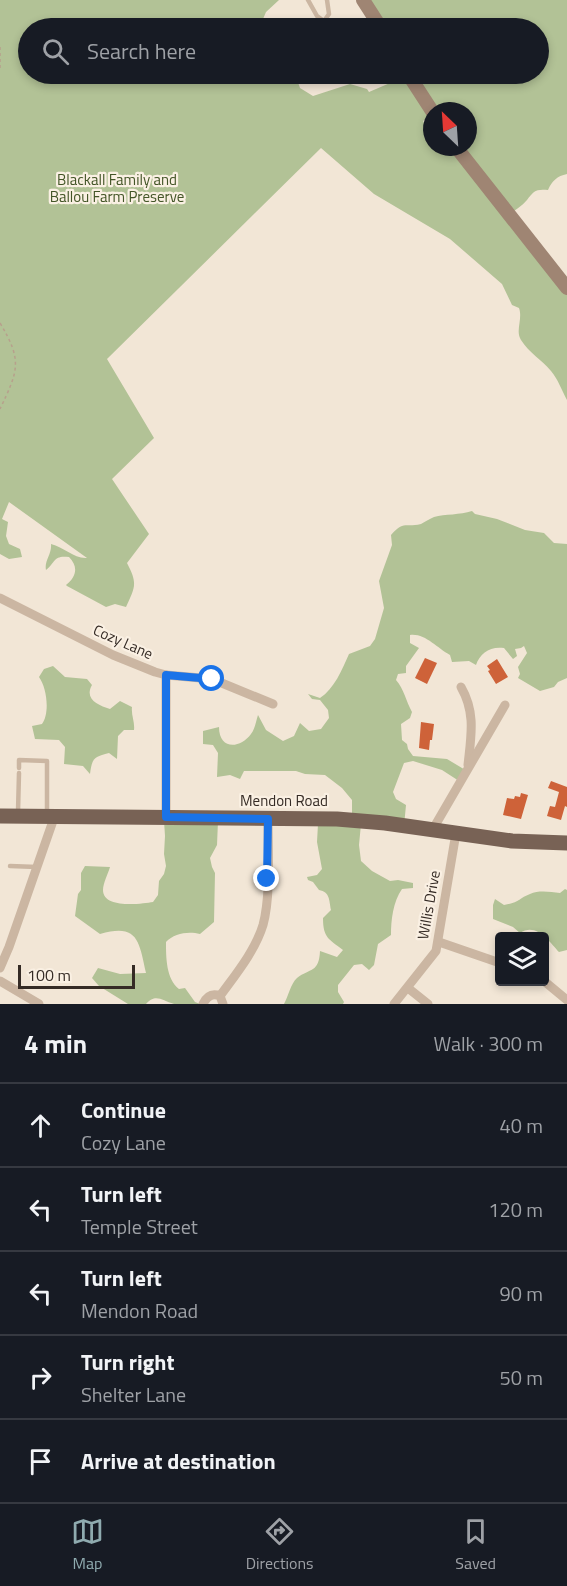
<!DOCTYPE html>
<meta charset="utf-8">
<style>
:root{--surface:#171b24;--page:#242831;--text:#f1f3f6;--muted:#9ea1a6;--line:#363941;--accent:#8fabaf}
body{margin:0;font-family:"Titillium Web",sans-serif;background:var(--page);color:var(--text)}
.controls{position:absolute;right:18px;bottom:18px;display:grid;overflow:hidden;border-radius:6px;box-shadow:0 3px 9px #0003}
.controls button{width:54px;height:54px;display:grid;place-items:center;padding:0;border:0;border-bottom:2px solid var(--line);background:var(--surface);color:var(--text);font:30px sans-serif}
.compass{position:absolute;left:423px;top:102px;width:54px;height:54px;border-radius:50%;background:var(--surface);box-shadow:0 3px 9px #0003;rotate:335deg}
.scale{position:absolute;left:18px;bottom:15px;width:117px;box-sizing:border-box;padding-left:6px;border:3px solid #352b25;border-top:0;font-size:16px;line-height:21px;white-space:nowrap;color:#352b25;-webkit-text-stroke:4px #faf0e3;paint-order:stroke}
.stop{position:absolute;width:18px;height:18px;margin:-14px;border:4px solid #1a73e8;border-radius:50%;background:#fff}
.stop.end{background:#1a73e8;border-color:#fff;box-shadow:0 2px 6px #0008}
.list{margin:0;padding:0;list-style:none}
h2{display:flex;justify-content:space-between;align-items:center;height:78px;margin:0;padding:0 24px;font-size:26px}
h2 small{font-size:20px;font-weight:400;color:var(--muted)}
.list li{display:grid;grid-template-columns:39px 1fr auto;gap:18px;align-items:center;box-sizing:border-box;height:84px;padding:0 24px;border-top:2px solid var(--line)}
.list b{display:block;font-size:22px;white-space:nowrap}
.list p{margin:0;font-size:20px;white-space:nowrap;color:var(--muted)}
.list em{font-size:20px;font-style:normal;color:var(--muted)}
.icon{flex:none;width:33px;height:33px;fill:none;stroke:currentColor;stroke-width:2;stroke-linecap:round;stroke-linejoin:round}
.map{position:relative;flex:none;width:567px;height:1004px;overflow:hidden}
.search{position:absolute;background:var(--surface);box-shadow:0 3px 9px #0003;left:18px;right:18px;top:18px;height:66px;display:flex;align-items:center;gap:15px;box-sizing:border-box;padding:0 21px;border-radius:33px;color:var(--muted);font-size:22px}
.sheet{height:498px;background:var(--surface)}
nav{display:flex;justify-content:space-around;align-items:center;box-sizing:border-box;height:84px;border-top:2px solid var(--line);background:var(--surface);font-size:16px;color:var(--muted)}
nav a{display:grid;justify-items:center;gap:3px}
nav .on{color:var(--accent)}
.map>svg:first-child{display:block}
.green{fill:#b2c296;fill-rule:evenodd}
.building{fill:#ce6239}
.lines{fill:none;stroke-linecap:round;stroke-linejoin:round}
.path{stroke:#b7a08c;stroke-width:1.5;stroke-dasharray:3 3;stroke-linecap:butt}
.lane{stroke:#cbb6a2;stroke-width:4.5}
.street{stroke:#cbb6a2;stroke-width:9}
.secondary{stroke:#9f8573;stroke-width:14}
.primary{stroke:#786255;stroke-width:15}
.route{stroke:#1a73e8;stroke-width:8}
.labels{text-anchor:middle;stroke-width:4.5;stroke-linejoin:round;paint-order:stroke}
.park-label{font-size:15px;fill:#435527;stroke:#faf0e3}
.street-label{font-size:15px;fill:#352b25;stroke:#faf0e3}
</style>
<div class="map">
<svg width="567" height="1004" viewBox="0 0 567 1004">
<rect width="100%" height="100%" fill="#f2e6d6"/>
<g class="green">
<path d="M0,0H279L266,12L263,19L245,28H28V74H295L300,88L313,96L350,84L367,89L369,92L397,80L400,83L408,77L407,74H538V28H381L363,0H567V174C557,176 552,181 548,190C535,189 534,191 527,200C522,206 515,210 510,214L567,288V400C562,391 558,379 551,371C542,360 529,353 521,340C515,331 523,319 519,308L512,305L502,284L450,239L374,194L321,148L107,359L154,438L112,479L149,534L127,563C138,584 135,587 126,607L115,604L106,607L67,586L66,585C76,577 79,567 69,557C53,555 56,562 46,570C44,561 52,554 51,544C64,547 74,559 87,558L9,502L2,519L8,522L6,536L9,544L20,549L22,557L9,559L0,554ZM432,111H468V147H450L444,153L440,147H432V135L423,121L432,115Z"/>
<path d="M472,511L475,514L497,519L525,530L544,533L554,543L567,544V678L558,682L554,687L540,691L518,678L520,674L518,667L527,653L524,646L521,648L515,649L517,656L513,659L504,648C490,646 480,653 476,665L469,661L452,662L450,655C437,648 425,633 410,635V643L419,648L406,666V673L398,674L396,680C404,689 406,701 412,712L410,718L401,724L402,740L407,744L408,749L413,756L447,759L467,771L459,781L442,770L413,761L404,763L393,792L396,799L406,805L404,826L361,824L359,845L361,861L372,871L390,881L398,880L413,883V888L402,889C393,902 391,920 391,935L378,944L374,965L369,970L362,964L354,965L338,985V992L344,1002L343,1004H284C288,997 291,983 297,978C310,968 319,973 320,951L337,957L343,950C329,939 323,938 323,918L331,910C329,900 330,892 319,890L313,882L308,880L307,877L317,875L322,869L317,842L318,824L352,821V800L342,788L325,775L305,774L296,771H244L240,779L230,775L217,777L218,753L213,745L203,744V731L219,727C219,750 240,749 251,734C255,729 256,721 258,715L266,730L283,741L294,736L300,723L309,731L321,729L329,718L328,710L320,700L312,699L308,694L320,698C334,689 342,670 349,654L370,646L375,639L384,608L379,581L392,545L391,535C404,520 405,528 421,524C425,522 429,519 434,517C445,514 460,515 472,511Z"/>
<path d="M53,666L65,677L87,679L92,685C84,699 98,705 110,709L120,701L132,707C131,715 135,722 134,730H124L118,736L117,759L109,753C94,757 92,758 90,774L83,766L64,764L65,747L59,740L35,739L32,726L42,724C50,713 47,688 39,677L44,669Z"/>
<path d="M164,821H218L217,845L210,858L212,867L215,873L214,922L200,934C189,931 174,933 166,942C166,957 166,979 179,989L185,988L195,1002L200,1004C192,1004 182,1004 174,1004C162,1001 156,993 146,1004H128L99,986L92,978L98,968L120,974L146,973C139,941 138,923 100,934L75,916L78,894L81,890V873L85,866L110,867C108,874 103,883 103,890C103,909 141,904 153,902L158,895L159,881L164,874L166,866L164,854L165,836Z"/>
<path d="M565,889L567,890V950L559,952C549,941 536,922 520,933L513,927L493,919V905L495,899L504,905C519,903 519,898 530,894C539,890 550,892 560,893Z"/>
</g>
<g class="building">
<path d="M425,658L437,663L427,684L415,678Z"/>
<path d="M497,659L508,677L496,684L488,671L490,670L487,666Z"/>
<path d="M421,722L434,724L432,740H430L429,750L419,748Z"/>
<path d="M551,781L567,787V807L565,806L561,820L547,816L550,806L555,807L559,792L548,788Z"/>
<path d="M521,793L528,795L521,819L503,815L507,798L514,799L515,796L520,797Z"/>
</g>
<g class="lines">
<g class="path">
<path d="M0,47V69"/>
<path d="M0,323C23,361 18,371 0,409"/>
</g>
<g class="lane">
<path d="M308,0L317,16L324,21L329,14L327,0"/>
<path d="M19,768V760L47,761V815"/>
<path d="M18,812L19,773"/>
<path d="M10,866L37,867"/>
</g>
<g class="street">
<path d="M0,598L113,655L155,672L166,675L212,679L273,704"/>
<path d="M461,687C476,713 471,736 468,765"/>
<path d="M166,817V675"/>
<path d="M433,829L505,705"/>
<path d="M439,942L500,963"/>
<path d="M0,968L9,947L54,818"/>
<path d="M0,981L39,1004"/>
<path d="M544,981L567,1000"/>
<path d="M408,988L428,1004"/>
<path d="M220,996C236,974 255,951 263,925C271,896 268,850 268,819"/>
<path d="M203,1004C207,996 212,993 220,996L223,1004"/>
<path d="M394,1004L436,951L456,833"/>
</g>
<g class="secondary">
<path d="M363,0L381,28"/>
<path d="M408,74L432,111"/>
<path d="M456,147L567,288"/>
</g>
<path class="primary" d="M0,816L337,819L385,823L512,841L567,843"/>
</g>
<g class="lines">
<path class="route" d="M212,679L166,675V817L268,819L267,879"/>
</g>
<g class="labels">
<g class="park-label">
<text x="117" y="185">Blackall Family and<tspan x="117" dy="17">Ballou Farm Preserve</tspan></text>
</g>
<g class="street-label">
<text transform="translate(123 642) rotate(24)" y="5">Cozy Lane</text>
<text x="284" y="806">Mendon Road</text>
<text transform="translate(429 905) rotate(-80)" y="5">Willis Drive</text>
</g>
</g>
</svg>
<div class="controls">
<button><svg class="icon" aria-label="layers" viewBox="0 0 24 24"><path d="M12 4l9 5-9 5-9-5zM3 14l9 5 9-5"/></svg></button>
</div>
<svg class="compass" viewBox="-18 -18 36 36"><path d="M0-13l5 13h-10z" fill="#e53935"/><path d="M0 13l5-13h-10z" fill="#9ea1a6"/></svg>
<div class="scale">100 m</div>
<div class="stop" style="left:212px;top:679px"></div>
<div class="stop end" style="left:267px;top:879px"></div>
<div class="search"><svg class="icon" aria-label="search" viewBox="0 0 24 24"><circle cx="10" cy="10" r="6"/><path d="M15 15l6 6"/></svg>Search here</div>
</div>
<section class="sheet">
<h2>4 min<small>Walk · 300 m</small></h2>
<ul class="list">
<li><svg class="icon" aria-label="ahead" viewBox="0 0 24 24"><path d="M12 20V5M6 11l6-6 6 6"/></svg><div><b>Continue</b><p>Cozy Lane</p></div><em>40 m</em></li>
<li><svg class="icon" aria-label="left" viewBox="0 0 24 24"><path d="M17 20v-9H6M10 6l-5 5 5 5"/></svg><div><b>Turn left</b><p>Temple Street</p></div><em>120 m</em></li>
<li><svg class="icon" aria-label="left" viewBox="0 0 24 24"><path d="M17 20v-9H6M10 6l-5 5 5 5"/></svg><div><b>Turn left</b><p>Mendon Road</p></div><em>90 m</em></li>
<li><svg class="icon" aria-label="right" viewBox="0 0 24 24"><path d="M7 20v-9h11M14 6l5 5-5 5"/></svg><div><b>Turn right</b><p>Shelter Lane</p></div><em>50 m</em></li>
<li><svg class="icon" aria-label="arrive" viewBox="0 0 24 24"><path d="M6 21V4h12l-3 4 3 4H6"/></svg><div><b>Arrive at destination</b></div></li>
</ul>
</section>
<nav>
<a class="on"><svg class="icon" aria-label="map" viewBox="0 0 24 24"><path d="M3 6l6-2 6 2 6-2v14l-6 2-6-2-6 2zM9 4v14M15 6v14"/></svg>Map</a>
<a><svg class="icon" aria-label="directions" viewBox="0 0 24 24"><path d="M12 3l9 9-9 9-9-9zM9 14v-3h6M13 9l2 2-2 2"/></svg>Directions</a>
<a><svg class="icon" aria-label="saved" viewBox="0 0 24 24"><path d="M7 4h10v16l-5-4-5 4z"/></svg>Saved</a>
</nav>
